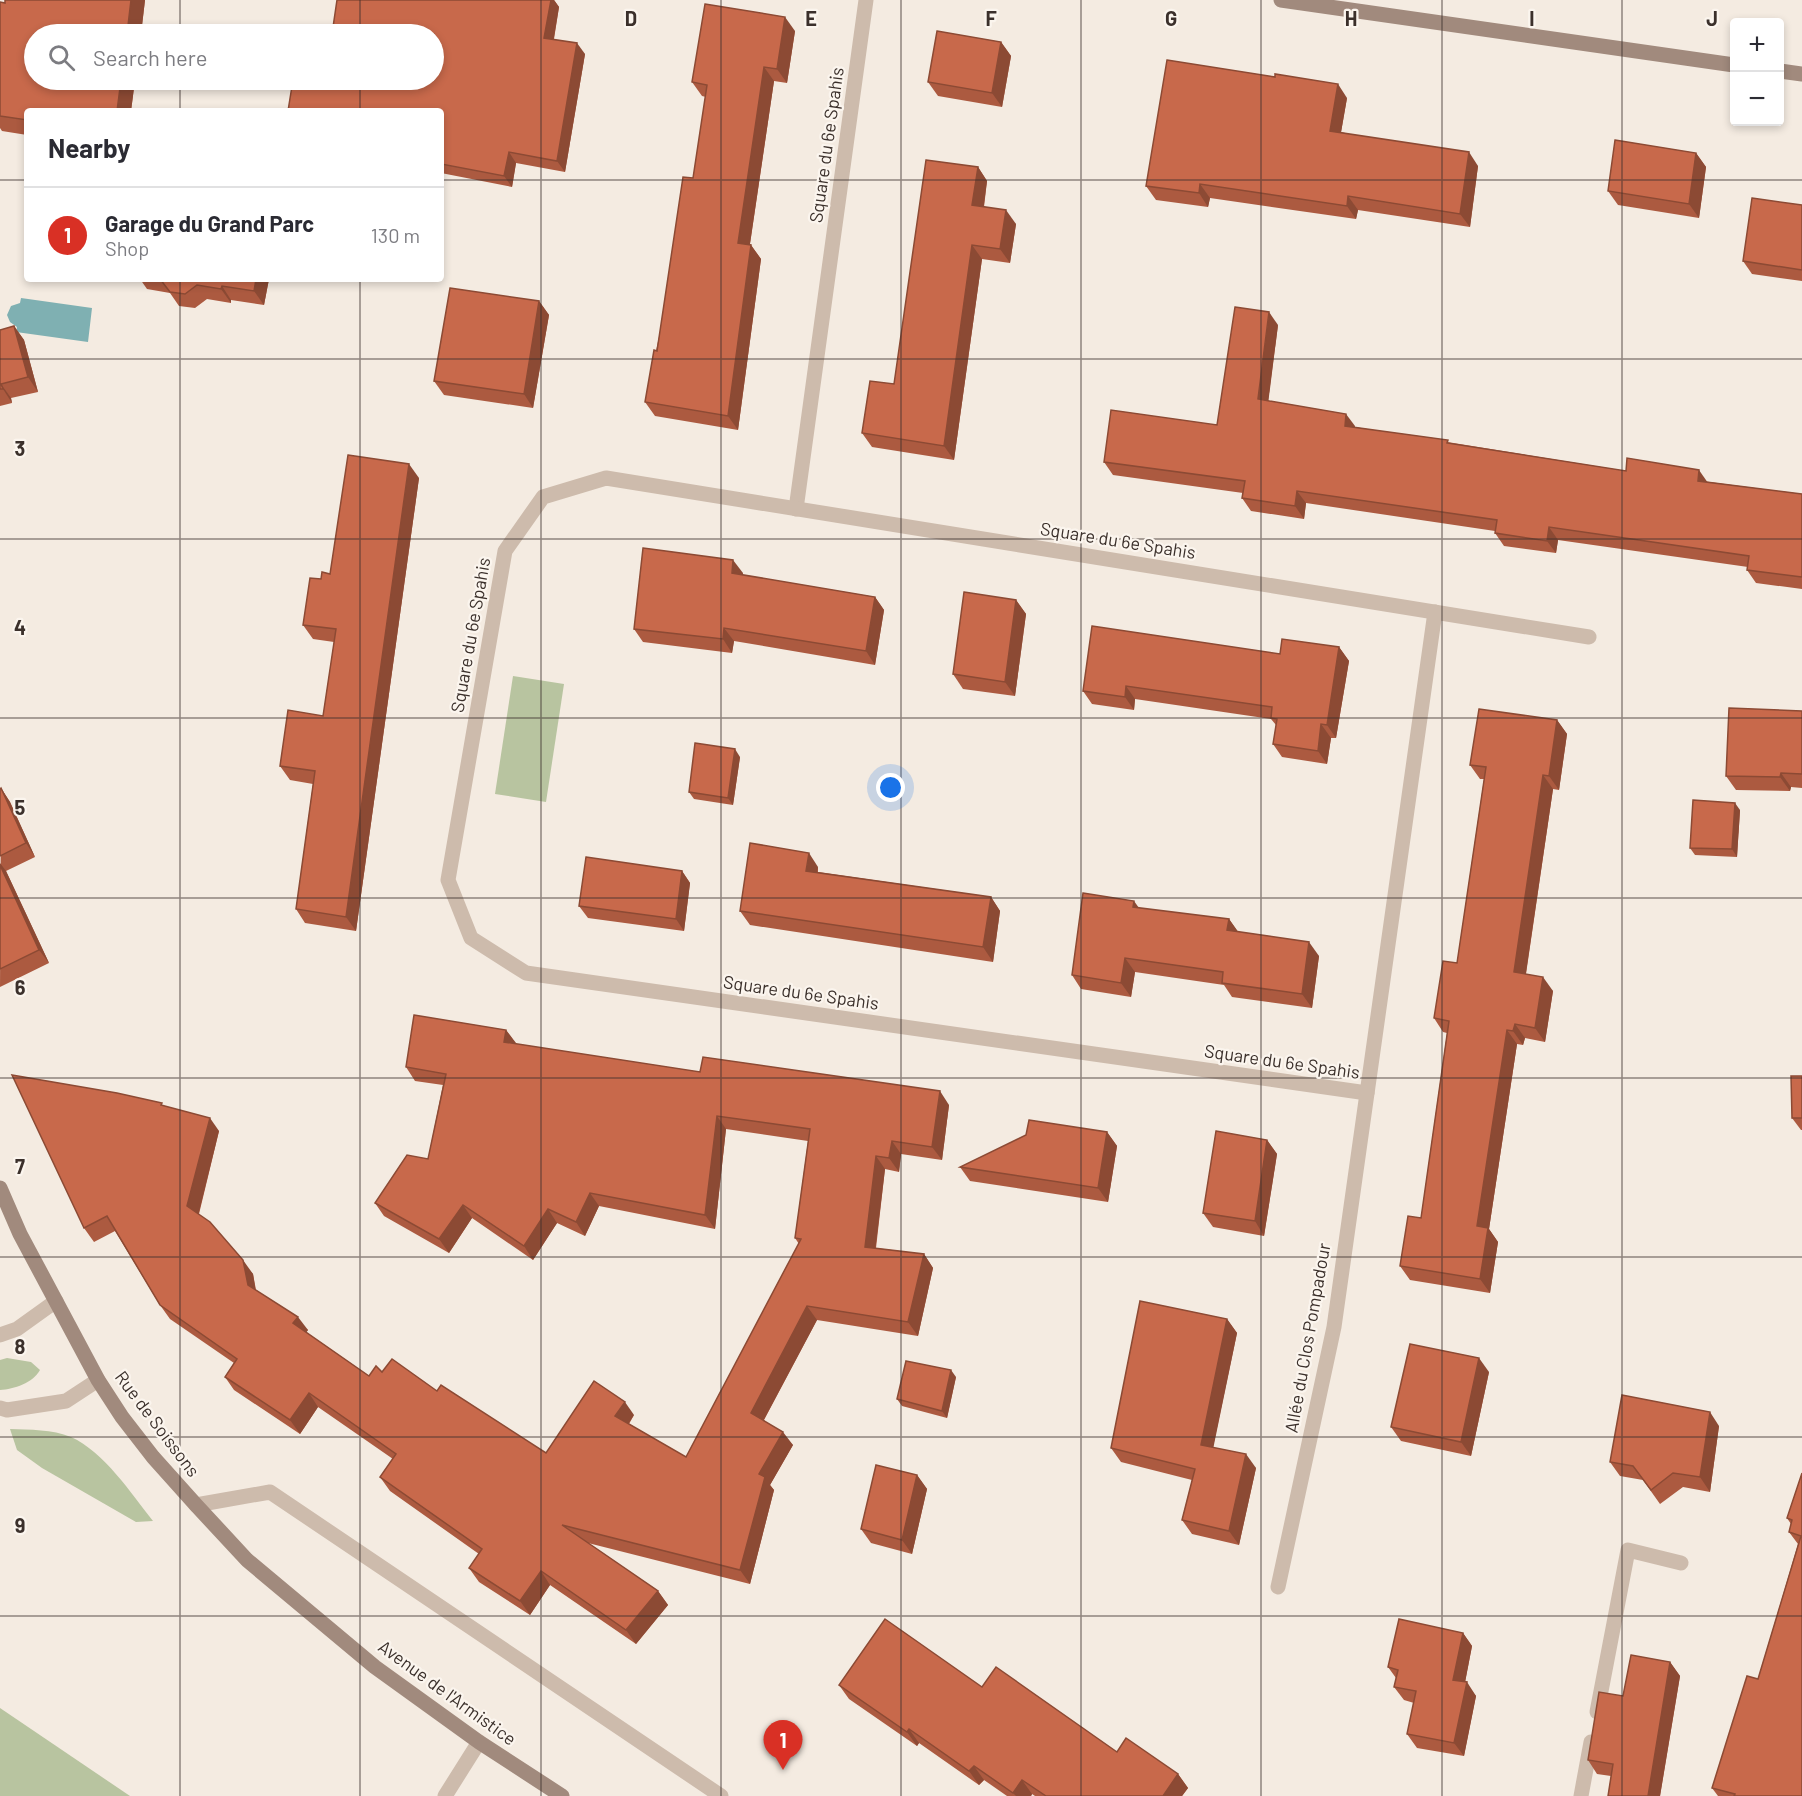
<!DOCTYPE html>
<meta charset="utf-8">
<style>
:root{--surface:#fff;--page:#f7f7f7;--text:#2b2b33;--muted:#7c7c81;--line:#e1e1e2;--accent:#d93025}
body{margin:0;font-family:Barlow,sans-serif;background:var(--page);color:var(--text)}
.controls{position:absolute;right:18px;top:18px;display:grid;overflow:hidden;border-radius:6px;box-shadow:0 3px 9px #0003}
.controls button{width:54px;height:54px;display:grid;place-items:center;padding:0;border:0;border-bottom:2px solid var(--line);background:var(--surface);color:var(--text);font:30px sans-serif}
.you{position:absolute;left:891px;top:788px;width:21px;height:21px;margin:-15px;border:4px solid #fff;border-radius:50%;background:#1a73e8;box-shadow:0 0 0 9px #1a73e833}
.badge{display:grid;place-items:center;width:39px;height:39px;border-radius:50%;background:var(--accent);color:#fff;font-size:20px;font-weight:700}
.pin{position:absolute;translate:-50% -50px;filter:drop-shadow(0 2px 3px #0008)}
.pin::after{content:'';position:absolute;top:32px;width:21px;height:18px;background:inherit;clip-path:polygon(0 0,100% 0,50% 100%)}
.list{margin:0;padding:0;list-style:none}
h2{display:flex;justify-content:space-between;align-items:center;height:78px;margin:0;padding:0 24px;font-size:26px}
h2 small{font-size:20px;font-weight:400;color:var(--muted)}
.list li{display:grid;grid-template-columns:39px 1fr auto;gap:18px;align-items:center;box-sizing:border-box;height:96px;padding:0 24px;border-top:2px solid var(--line)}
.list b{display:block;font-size:22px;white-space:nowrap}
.list p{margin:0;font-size:20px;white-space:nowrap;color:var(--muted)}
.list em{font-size:20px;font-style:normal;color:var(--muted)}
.icon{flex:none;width:33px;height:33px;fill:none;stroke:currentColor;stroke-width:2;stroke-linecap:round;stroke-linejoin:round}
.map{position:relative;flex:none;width:1802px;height:1796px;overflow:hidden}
.search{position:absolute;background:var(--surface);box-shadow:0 3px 9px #0003;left:24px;top:24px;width:420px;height:66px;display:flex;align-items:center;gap:15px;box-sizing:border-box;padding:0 21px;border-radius:33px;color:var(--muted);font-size:22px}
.panel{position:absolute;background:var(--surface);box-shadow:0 3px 9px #0003;left:24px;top:108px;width:420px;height:174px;border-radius:6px}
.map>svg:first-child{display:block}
.green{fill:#b8c4a0}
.water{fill:#7fb0b2}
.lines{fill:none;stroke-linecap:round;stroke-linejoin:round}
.lane{stroke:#cdbbac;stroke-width:15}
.street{stroke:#cdbbac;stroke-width:15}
.secondary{stroke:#a18a7d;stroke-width:15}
.wall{fill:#ac5a40}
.shaded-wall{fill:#8c4a34}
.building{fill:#c8694b;stroke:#8c4a34;stroke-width:1.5}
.grid{fill:none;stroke:#3b302b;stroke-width:1.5;stroke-opacity:0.55}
.labels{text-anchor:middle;stroke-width:4.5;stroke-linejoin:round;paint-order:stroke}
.street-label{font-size:18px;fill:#3b302b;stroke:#fbf5ee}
.grid-label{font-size:20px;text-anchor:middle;font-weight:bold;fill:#3b302b;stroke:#fbf5ee;stroke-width:4.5;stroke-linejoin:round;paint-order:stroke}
</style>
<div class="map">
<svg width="1802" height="1796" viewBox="0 0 1802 1796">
<rect width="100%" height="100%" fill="#f4ebe1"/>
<g class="green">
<path d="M513,676L564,684L546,802L495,794Z"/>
<path d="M7,1358L31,1362L40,1370C33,1383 14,1389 0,1390V1360Z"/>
<path d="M10,1429C30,1430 52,1429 71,1437C104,1452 131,1493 153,1521L136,1522L42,1468L17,1450Z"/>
<path d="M0,1708L130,1796H0Z"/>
</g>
<path class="water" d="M21,298L92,308L88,342L16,332L17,327L10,322L7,315L11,306L20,303Z"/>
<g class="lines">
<g class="lane">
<path d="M196,1505L270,1492L721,1796"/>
<path d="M1597,1712L1628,1550L1681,1563"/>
<path d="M445,1796L479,1742"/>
<path d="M1581,1796L1591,1742"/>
</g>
<g class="street">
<path d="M796,509L866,0"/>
<path d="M1367,1093L526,973L471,938L448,880L505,551L543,497L606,478L1589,637"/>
<path d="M0,1335L17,1329L56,1301"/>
<path d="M0,1408L7,1410L66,1401L98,1380"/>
<path d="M1278,1587L1334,1327L1435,612"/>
</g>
<g class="secondary">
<path d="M1281,0L1734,65"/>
<path d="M1780,71L1802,74"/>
<path d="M0,1188L20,1234L98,1380L122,1417L153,1457L196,1505L247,1560L375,1667L479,1742L562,1796"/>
</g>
</g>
<g class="wall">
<path d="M5,0H145L141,34H34V80H135L131,111H27V135L2,131L0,128V2L5,3Z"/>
<path d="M337,0H554L559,7L554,39L585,54L565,172L516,163L512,187L441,173V111L434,80Z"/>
<path d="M795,31L787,83L774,81L750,244L761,259L738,430L655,416L645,402L693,178L706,97L702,96L692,82Z"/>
<path d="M1001,42L1011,56L1002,107L938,96L928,82Z"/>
<path d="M1347,98L1341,132L1478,166L1470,227L1358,210L1356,219L1210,198L1208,207L1156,200L1146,186Z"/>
<path d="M1696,153L1706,167L1699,218L1618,205L1608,191Z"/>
<path d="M978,167L987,181L984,207L1016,224L1010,263L982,259L954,460L872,447L862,433L894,384Z"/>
<path d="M1802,205V281L1752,274L1743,261Z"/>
<path d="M140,279H269L264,305L231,300V303L207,299L195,308L179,306L170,293L147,289Z"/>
<path d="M539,301L549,315L533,408L444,395L434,381Z"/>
<path d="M1278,325L1268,401L1355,427L1626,471L1802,494V589L1756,583L1747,570L1748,567L1558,540L1556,553L1504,546L1495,533V531L1306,503L1304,519L1251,511L1242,498L1243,493L1113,475L1104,462L1217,425Z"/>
<path d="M14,326L24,340L38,392L11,398L12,403L0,406V330Z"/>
<path d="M419,478L356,931L305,923L296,909L313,784L290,780L280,766L323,716L334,642L313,639L303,625L321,579L330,574Z"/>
<path d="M743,573L742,575L875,597L884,610L875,665L734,641L732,653L643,642L634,629Z"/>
<path d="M1016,600L1026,614L1015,696L963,689L953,674Z"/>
<path d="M1339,647L1349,661L1336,738H1331L1327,764L1282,757L1273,744L1276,725L1271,719L1135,699L1134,710L1092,704L1083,691L1280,654Z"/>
<path d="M1802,711V788L1791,787L1790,791L1736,790L1726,776Z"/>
<path d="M1557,720L1567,734L1559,790L1553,789L1526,974L1553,991L1545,1042L1525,1038L1523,1045L1517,1044L1489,1229L1498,1242L1490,1293L1410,1280L1400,1266L1421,1218L1447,1033L1443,1032L1434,1018L1457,963L1484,779H1480L1470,765Z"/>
<path d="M740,757L733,805L694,799L689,792Z"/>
<path d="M1,788L10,802L35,857L6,871L49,963L0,987Z"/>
<path d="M1740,810L1737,857L1695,855L1690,848Z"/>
<path d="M818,867V872L991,897L1000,911L993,962L750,925L740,911Z"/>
<path d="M682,871L690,883L684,931L588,918L579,906Z"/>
<path d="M1139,908L1229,919L1238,932L1319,956L1312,1008L1232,997L1224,985L1135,972L1131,997L1081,989L1072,975Z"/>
<path d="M506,1030L516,1044L700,1072L949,1105L942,1160L901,1154L899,1172L885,1169L876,1248L924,1254L933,1268L918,1336L817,1320L764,1420L793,1445L770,1485L774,1490L750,1584L588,1543L658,1591L668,1605L636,1644L550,1585L530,1615L479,1582L469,1568L479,1554L390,1491L380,1477L393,1459L318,1407L300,1434L234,1390L225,1377L234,1363L170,1319L160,1305L115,1231L94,1242L84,1228L165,1106L219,1131L199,1214L253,1274L256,1290L308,1330L306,1332L369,1376L382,1372L437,1391L546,1453L634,1415L629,1424L686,1457L799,1244L795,1238L808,1141L726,1129L715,1229L599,1206L585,1236L557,1223L533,1260L472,1218L449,1253L384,1216L375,1203L428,1159L443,1085L415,1081L406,1067Z"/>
<path d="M1802,1076V1130H1801L1792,1118Z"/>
<path d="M1107,1132L1117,1146L1108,1202L970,1181L960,1167Z"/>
<path d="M1267,1140L1277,1154L1264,1236L1213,1227L1203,1213Z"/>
<path d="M1227,1319L1237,1333L1213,1447L1256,1468L1239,1545L1192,1534L1182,1520L1192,1480L1121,1462L1111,1448Z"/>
<path d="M1489,1372L1471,1456L1401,1441L1391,1427Z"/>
<path d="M956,1377L947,1418L902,1406L897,1399Z"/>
<path d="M1719,1426L1710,1492L1683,1487L1660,1504L1643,1480L1620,1476L1610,1462Z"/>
<path d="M1802,1473V1796H1718L1712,1788L1758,1679L1798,1544L1789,1532L1791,1524L1787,1518Z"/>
<path d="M917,1475L927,1489L912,1554L871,1543L861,1529Z"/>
<path d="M1463,1633L1472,1646L1465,1682L1476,1696L1464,1756L1417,1748L1407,1734L1414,1703L1404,1700L1394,1687L1396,1678L1388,1667Z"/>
<path d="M1670,1662L1680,1676L1660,1796H1608L1611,1776L1597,1774L1588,1760L1623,1696Z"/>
<path d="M839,1685L982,1687L1117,1752L1178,1774L1188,1788L1182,1796H1035L1032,1794L1031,1796H1007L984,1780L979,1785L919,1743L917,1746L849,1699Z"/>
</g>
<g class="shaded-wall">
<path d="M131,0H145L141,34H127Z"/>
<path d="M551,0H554L559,7L552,49L544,38Z"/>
<path d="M785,17L795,31L787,83L777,69Z"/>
<path d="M1001,42L1011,56L1002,107L992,93Z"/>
<path d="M577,43L585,54L565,172L557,161Z"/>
<path d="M764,67L774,81L748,257L738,243Z"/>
<path d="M121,80H135L131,111H117Z"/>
<path d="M1338,84L1347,98L1339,144L1330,131Z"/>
<path d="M509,152L516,163L512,187L504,176Z"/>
<path d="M1469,152L1478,166L1470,227L1460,214Z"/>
<path d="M1696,153L1706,167L1699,218L1689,204Z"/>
<path d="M978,167L987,181L982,219L972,205Z"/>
<path d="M1200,184L1210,198L1208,207L1199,193Z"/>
<path d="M1348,196L1358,210L1356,219L1347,206Z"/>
<path d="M1006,210L1016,224L1010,263L1000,249Z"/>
<path d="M751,245L761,259L738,430L728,416Z"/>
<path d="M972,245L982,259L954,460L944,446Z"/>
<path d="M256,279H269L264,305L254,291Z"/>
<path d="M222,286L231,300V303L221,289Z"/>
<path d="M539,301L549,315L533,408L524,394Z"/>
<path d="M1269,312L1278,325L1267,412L1258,399Z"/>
<path d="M14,326L24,340L38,392L28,377Z"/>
<path d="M1,384L11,398L12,403L3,389Z"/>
<path d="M1346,414L1355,426L1354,438L1345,426Z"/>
<path d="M409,464L419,478L356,931L346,917Z"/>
<path d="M1699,470L1708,483L1698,481Z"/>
<path d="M1297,491L1306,503L1304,519L1295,506Z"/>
<path d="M1549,527L1558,540L1556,553L1547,541Z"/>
<path d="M733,560L743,573L741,586L732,573Z"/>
<path d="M875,597L884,610L875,665L866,651Z"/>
<path d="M1016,600L1026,614L1015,696L1005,682Z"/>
<path d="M724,628L734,641L732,653L723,639Z"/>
<path d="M1339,647L1349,661L1336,738L1327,725Z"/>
<path d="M1126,686L1135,699L1134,710L1125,697Z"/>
<path d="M1557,720L1567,734L1559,790L1549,776Z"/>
<path d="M1321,724L1331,738L1327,764L1318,751Z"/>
<path d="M735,749L740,757L733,805L728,798Z"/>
<path d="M1781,773L1791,787L1790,791L1780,777Z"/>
<path d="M1543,775L1553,789L1524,986L1514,972Z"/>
<path d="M1,788L10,802L35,857L26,843Z"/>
<path d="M1735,803L1740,810L1737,857L1732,849Z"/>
<path d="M809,853L818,867L815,885L806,871Z"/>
<path d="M0,863L6,871L49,963L39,950L0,865Z"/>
<path d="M682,871L690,883L684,931L676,919Z"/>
<path d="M991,897L1000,911L993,962L983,947Z"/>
<path d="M1134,901L1144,915L1133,907Z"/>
<path d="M1229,919L1239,933L1227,930Z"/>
<path d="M1309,942L1319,956L1312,1008L1302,994Z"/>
<path d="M1125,958L1135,972L1131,997L1121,983Z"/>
<path d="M1543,977L1553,991L1545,1042L1535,1028Z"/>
<path d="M1515,1024L1525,1038L1523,1045L1513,1031Z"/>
<path d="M506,1030L516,1043L514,1056L504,1042Z"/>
<path d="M1507,1030L1517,1044L1489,1229L1498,1242L1490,1293L1480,1279L1477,1226Z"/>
<path d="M940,1091L949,1105L942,1160L932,1147Z"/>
<path d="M717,1116L726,1129L715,1229L705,1215Z"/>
<path d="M210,1118L219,1131L197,1220L187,1206Z"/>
<path d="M1107,1132L1117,1146L1108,1202L1098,1188Z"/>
<path d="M1267,1140L1277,1154L1264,1236L1255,1221Z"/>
<path d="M892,1141L901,1154L899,1172L889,1158Z"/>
<path d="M876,1156L885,1169L874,1260L865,1247Z"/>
<path d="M590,1193L599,1206L585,1236L576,1222Z"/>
<path d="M463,1205L472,1218L449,1253L439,1239Z"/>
<path d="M548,1209L557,1223L533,1260L524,1246Z"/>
<path d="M924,1254L933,1268L918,1336L908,1322Z"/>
<path d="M243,1260L253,1274L257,1299L248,1285Z"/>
<path d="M807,1306L817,1320L760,1427L751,1413Z"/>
<path d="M298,1317L308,1330L303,1337L293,1323Z"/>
<path d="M1227,1319L1237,1333L1211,1459L1201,1445Z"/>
<path d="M1479,1358L1489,1372L1471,1456L1461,1442Z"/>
<path d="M951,1370L956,1377L947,1418L942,1411Z"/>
<path d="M309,1393L318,1407L300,1434L290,1420Z"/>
<path d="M625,1402L634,1415L625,1429L615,1416Z"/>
<path d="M1710,1412L1719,1426L1710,1492L1700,1477Z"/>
<path d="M783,1432L793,1445L770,1485L774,1490L750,1584L740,1570L759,1474Z"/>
<path d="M1246,1454L1256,1468L1239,1545L1229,1531Z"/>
<path d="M917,1475L927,1489L912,1554L902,1540Z"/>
<path d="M541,1571L550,1585L530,1615L520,1601Z"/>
<path d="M658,1591L668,1605L636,1644L626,1630Z"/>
<path d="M1463,1633L1472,1646L1463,1693L1453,1680Z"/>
<path d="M1670,1662L1680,1676L1660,1796H1648Z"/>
<path d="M1467,1682L1476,1696L1464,1756L1454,1743Z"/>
<path d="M909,1729L919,1743L917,1746L907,1732Z"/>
<path d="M974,1766L984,1780L979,1785L969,1771Z"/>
<path d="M1178,1774L1188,1788L1182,1796H1163Z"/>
<path d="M1022,1780L1032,1794L1031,1796H1016L1013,1793Z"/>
</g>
<g class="building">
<path d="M5,0H131L127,34H34V80H121L117,111H27V120L0,116V2L5,3Z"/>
<path d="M337,0H551L544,38L577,43L557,161L509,152L504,176L441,164V111H288L293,80H434V34H332Z"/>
<path d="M705,4L785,17L777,69L764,67L738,243L751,245L728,416L645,402L654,350L657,351L683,177L693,178L707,85L692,82Z"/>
<path d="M937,31L1001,42L992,93L928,82Z"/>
<path d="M1167,60L1275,77V74L1338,84L1330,131L1469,152L1460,214L1348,196L1347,206L1200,184L1199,193L1146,186Z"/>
<path d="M1615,140L1696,153L1689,204L1608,191Z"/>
<path d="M926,160L978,167L972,205L1006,210L1000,249L972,245L944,446L862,433L870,381L894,384Z"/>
<path d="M1752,198L1802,205V270L1743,261Z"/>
<path d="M160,279H256L254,291L222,286L221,289L197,285L185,294L170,292Z"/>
<path d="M450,288L539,301L524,394L434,381Z"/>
<path d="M1235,307L1269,312L1258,399L1346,414L1345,426L1448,440L1447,443L1626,471L1627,458L1699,470L1698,481L1802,494V577L1747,570L1749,556L1549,527L1547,541L1495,533L1497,520L1297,491L1295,506L1242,498L1245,481L1104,462L1111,410L1217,425Z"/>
<path d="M14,326L28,377L1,384L3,389H0V330Z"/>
<path d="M348,455L409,464L346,917L296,909L315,771L280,766L288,710L323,716L336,629L303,625L310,578L321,579L322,572L330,574Z"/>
<path d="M643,548L733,560L732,573L875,597L866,651L724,628L723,639L634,629Z"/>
<path d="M964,592L1016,600L1005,682L953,674Z"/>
<path d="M1092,626L1280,654L1282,639L1339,647L1327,725L1321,724L1318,751L1273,744L1277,719L1271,718L1272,707L1126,686L1125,697L1083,691Z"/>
<path d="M1729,708L1802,711V774L1781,773L1780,777L1726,776Z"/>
<path d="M1479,709L1557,720L1549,776L1543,775L1514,972L1543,977L1535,1028L1515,1024L1513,1031L1507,1030L1477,1226L1488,1228L1480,1279L1400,1266L1408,1216L1421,1218L1449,1021L1434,1018L1443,961L1457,963L1486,767L1470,765Z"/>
<path d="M695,743L735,749L728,798L689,792Z"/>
<path d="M1,788L26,843L0,856V789Z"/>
<path d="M1693,800L1735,803L1732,849L1690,848Z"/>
<path d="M750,843L809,853L806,871L991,897L983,947L740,911Z"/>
<path d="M586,857L682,871L676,919L579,906Z"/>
<path d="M0,865L39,950L0,969Z"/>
<path d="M1083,893L1134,901L1133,907L1229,919L1227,930L1309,942L1302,994L1222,983L1223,972L1125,958L1121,983L1072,975Z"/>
<path d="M414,1015L506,1030L504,1042L700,1072L703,1057L940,1091L932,1147L892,1141L889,1158L876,1156L865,1247L924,1254L908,1322L807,1306L751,1413L783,1432L759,1474L765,1477L740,1570L562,1525L658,1591L626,1630L541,1571L520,1601L469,1568L482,1549L380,1477L396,1454L309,1393L290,1420L225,1377L237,1359L160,1305L107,1216L84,1228L12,1075L117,1093L162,1103L161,1105L210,1118L187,1206L210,1222L243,1260L248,1285L298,1317L293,1323L369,1376L376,1366L382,1372L392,1359L437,1391L441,1385L546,1453L594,1381L625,1402L615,1416L686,1457L801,1239L795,1238L810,1129L717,1116L705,1215L590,1193L576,1222L548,1209L524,1246L463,1205L439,1239L375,1203L407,1155L428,1159L446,1074L406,1067Z"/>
<path d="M1791,1076H1802V1118H1792Z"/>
<path d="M1029,1120L1107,1132L1098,1188L960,1167L1026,1135Z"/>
<path d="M1216,1131L1267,1140L1255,1221L1203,1213Z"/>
<path d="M1140,1301L1227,1319L1201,1445L1246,1454L1229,1531L1182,1520L1195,1469L1111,1448Z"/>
<path d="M1410,1344L1479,1358L1461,1442L1391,1427Z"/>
<path d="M906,1361L951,1370L942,1411L897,1399Z"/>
<path d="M1622,1395L1710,1412L1700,1477L1673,1473L1651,1490L1633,1466L1610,1462Z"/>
<path d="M876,1465L917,1475L902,1540L861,1529Z"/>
<path d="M1802,1473V1796H1734L1735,1794L1712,1788L1747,1676L1758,1679L1801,1536L1789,1532L1792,1520L1787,1518Z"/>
<path d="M885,1619L982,1687L996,1667L1117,1752L1126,1738L1178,1774L1163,1796H1046L1022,1780L1013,1793L974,1766L969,1771L909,1729L907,1732L839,1685Z"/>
<path d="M1399,1619L1463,1633L1453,1680L1467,1682L1454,1743L1407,1734L1416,1691L1394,1687L1398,1670L1388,1667Z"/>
<path d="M1631,1655L1670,1662L1648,1796H1608L1613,1764L1588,1760L1599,1692L1623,1696Z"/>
</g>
<path class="grid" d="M180,0V34M360,0V34M541,0V1796M721,0V1796M901,0V1796M1081,0V1796M1261,0V1796M1442,0V1796M1622,0V1796M180,80V111M360,80V111M0,180H27M441,180H1802M180,279V1796M360,279V1796M0,359H1802M0,539H1802M0,718H1802M0,898H1802M0,1078H1802M0,1257H1802M0,1437H1802M0,1616H1802"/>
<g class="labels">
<g class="street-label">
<text transform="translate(827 145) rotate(-82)" y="6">Square du 6e Spahis</text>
<text transform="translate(1118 541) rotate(9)" y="6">Square du 6e Spahis</text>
<text transform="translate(471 635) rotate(-80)" y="6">Square du 6e Spahis</text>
<text transform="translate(801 993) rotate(8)" y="6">Square du 6e Spahis</text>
<text transform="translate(1282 1062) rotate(8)" y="6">Square du 6e Spahis</text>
<text transform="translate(1308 1338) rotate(-80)" y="6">Allée du Clos Pompadour</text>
<text transform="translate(157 1424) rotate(53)" y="6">Rue de Soissons</text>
<text transform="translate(447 1693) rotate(36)" y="6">Avenue de l'Armistice</text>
</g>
</g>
<g class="grid-label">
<text x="631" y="26">D</text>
<text x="811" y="26">E</text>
<text x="991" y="26">F</text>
<text x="1171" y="26">G</text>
<text x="1351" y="26">H</text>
<text x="1532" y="26">I</text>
<text x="1712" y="26">J</text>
<text x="20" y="456">3</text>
<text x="20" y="635">4</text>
<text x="20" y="815">5</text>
<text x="20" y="995">6</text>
<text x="20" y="1174">7</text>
<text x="20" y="1354">8</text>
<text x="20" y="1533">9</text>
</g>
</svg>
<div class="controls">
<button>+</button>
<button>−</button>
</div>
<div class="you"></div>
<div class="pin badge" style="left:783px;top:1770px">1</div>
<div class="search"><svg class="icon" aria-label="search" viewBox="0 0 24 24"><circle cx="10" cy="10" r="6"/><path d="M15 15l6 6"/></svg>Search here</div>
<section class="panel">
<h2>Nearby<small></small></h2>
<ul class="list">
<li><span class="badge">1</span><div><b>Garage du Grand Parc</b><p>Shop</p></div><em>130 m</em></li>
</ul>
</section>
</div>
